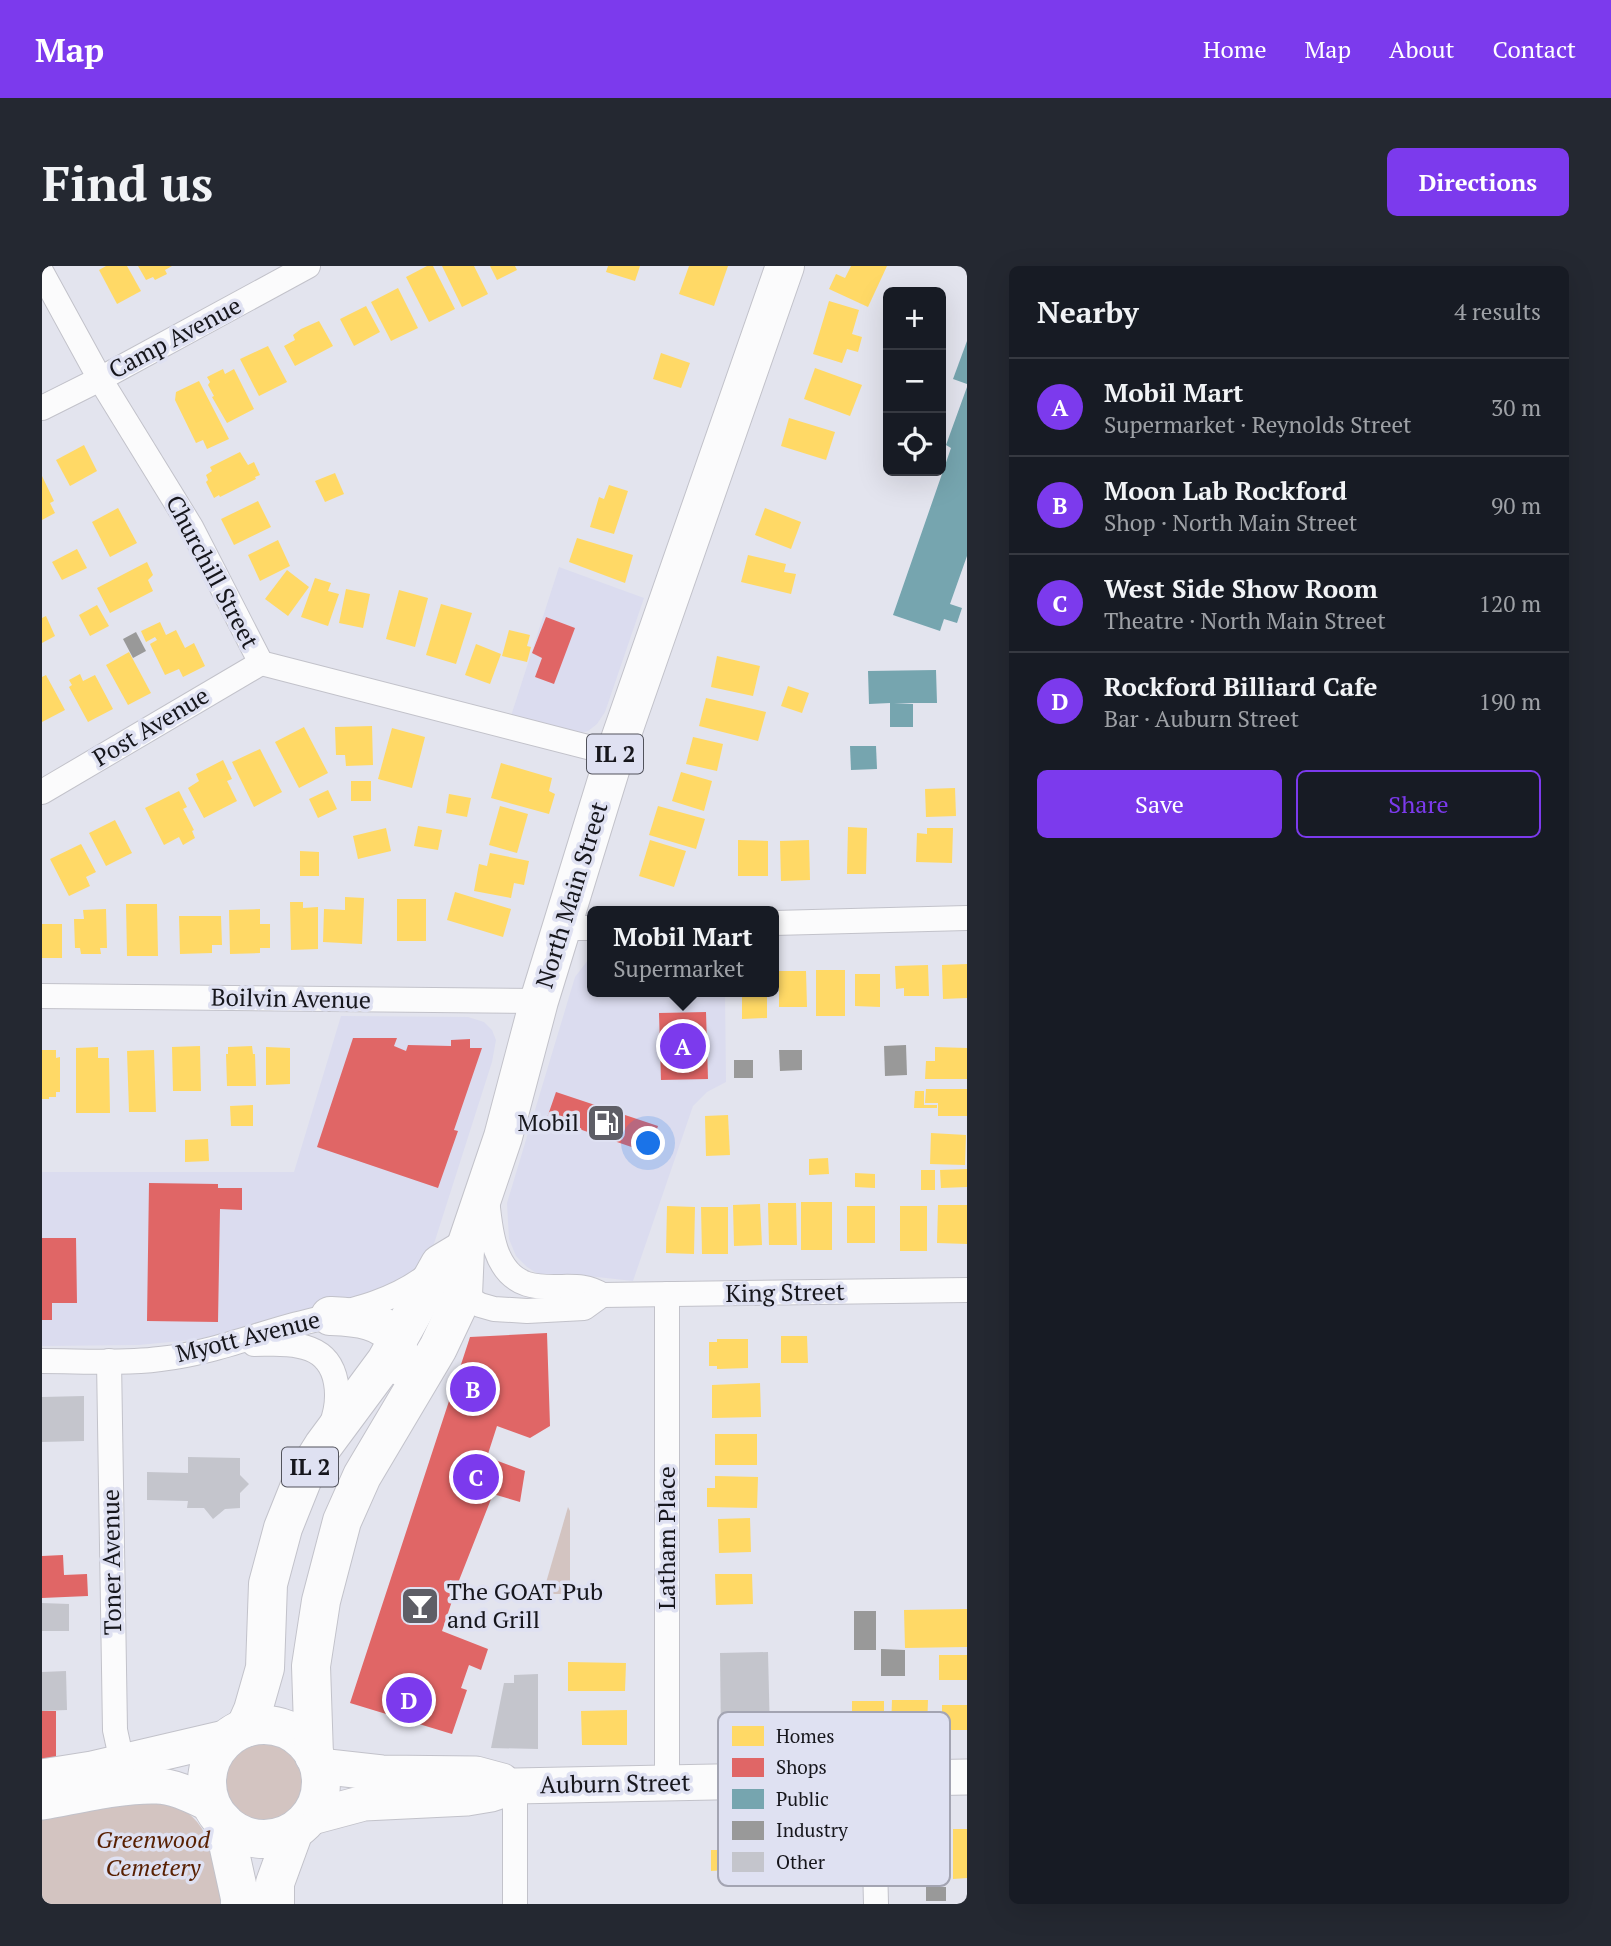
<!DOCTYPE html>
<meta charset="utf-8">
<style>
:root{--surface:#171b24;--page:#242831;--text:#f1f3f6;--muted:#9ea1a6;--line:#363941;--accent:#7c3aed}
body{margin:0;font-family:"PT Serif",serif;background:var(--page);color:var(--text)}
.controls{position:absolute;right:21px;top:21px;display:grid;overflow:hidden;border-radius:10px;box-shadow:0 7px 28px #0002}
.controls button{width:63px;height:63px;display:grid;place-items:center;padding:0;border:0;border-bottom:2px solid var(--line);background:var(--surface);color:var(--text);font:35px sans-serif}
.you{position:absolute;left:607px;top:878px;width:24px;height:24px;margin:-18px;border:5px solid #fff;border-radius:50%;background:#1a73e8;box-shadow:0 0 0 10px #1a73e833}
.badge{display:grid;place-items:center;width:46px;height:46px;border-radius:50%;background:var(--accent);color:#fff;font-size:23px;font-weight:700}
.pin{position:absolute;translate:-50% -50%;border:4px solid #fff;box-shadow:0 2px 7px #0006}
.popup{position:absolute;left:545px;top:640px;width:192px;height:91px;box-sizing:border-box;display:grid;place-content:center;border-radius:10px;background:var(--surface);filter:drop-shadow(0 2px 5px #0005);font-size:23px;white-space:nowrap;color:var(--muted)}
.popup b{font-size:26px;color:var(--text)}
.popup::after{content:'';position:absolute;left:50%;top:100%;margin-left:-14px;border:14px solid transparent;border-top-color:var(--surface)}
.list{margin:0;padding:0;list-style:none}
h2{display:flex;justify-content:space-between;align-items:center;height:91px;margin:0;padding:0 28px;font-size:30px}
h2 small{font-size:23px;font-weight:400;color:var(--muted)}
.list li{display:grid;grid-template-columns:46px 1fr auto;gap:21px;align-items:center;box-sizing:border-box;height:98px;padding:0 28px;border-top:2px solid var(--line)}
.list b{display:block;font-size:26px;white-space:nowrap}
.list p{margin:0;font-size:23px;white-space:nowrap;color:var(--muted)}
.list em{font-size:23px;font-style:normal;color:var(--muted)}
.actions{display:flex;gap:14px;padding:21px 28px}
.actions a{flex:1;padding:16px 0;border:2px solid var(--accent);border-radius:10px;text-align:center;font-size:24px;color:var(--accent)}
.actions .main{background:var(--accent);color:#fff}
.icon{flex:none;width:38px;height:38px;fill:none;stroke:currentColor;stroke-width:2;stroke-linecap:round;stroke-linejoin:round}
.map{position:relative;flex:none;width:925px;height:1638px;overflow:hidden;border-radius:10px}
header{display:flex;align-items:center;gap:42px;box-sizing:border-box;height:98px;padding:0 35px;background:var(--accent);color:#fff}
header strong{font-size:33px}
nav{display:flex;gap:38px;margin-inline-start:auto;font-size:24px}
.intro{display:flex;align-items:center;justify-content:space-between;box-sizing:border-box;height:168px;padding:0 42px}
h1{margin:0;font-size:49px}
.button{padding:18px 32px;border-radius:10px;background:var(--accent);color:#fff;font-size:24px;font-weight:700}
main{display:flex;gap:42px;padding:0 42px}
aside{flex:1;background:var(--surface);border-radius:10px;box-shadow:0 7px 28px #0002}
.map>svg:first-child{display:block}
.built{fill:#dbdcef}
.green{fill:#d3c4c1}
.homes{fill:#ffd966}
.shops{fill:#e06666}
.public{fill:#76a5af}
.industry{fill:#999}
.building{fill:#c4c5cc}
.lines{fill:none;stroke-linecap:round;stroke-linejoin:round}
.street-casing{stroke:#c2c2ca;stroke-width:26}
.secondary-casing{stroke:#c2c2ca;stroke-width:37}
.primary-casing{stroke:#c2c2ca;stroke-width:40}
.street{stroke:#fbfbfc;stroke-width:24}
.secondary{stroke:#fbfbfc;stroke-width:35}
.primary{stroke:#fbfbfc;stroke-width:38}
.labels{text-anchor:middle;stroke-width:7;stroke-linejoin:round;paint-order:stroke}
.shield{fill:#dfe1f2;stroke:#52535c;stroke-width:2}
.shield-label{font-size:23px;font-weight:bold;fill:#16161c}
.street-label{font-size:24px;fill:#16161c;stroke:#dfe1f2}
.poi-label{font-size:24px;fill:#16161c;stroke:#dfe1f2;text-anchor:end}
.park-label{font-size:24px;font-style:italic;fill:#581f01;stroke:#dfe1f2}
.key{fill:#dfe1f2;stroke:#a3a4b2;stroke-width:2}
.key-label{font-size:19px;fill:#16161c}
</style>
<header>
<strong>Map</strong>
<nav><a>Home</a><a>Map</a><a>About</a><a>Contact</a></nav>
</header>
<div class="intro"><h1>Find us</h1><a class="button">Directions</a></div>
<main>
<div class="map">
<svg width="925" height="1638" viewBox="0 0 925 1638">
<rect width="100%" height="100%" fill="#e3e4ee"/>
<g class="built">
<path d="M517,301L602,332L563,446L555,458L546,465L535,468L469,450Z"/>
<path d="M550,691V726H683L684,816L665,826L651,840L591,1015L555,1011L496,1008L485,1001L474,990L467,973L465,937L533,711L546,694Z"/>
<path d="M299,750L426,751L442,756L450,764L454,774L450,796L390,984L362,1018L180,1071L97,1079L0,1080V906H252Z"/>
</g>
<g class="green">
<path d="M526,1241L528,1245V1328H503L501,1327Z"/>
<circle cx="223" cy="1515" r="42"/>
<path d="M119,1535C125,1538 134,1539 140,1543C172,1562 175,1606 181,1638H0V1551L76,1539Z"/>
</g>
<g class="homes">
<path d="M64,0H85L99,25L75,38L57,4Z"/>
<path d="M96,0H130L123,4L125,8L113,14L111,11L104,14Z"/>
<path d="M385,0H391L413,43L387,56L364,11Z"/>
<path d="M400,0H432L446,28L420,41Z"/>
<path d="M448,0H473L475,4L455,14Z"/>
<path d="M566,0H598L593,15L564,6Z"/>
<path d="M647,0H686L672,40L637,28Z"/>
<path d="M809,0H845L826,41L787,23L794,8L803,12Z"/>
<path d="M356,22L376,62L349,75L329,36Z"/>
<path d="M787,35L817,44L810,68L820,71L816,86L805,83L800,97L771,88Z"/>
<path d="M324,40L338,66L312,80L298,53Z"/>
<path d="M277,55L291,80L253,100L242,80L253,74L251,69L259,63Z"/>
<path d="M226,80L245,116L217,130L198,93Z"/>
<path d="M619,87L648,97L639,122L611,113Z"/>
<path d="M773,102L820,119L808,150L762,133Z"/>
<path d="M181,103L183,108L192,103L212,143L185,157L170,131L172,130L166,119L168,116L165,111Z"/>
<path d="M157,115L187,173L165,183L161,174L154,177L133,134L134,126Z"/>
<path d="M747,152L793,166L784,194L739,180Z"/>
<path d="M42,179L55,205L28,220L14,194Z"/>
<path d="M198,186L206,199L212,196L218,209L213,211L214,213L178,231L177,229L172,232L164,216L166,214L164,209L170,205L168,201Z"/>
<path d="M293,207L302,228L283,236L273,215Z"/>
<path d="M0,210L12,235L8,237L13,247L0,254Z"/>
<path d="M567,219L586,225L572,268L548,261L557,231L562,233Z"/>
<path d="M216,235L229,261L192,279L179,253Z"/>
<path d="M76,242L95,277L68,291L50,256Z"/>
<path d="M723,242L759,256L749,283L713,269Z"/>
<path d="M535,272L591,289L583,317L527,296Z"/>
<path d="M236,274L248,300L218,315L206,289Z"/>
<path d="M35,283L45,302L20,314L10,296Z"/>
<path d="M706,289L744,298L742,306L754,308L749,328L699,316Z"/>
<path d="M105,296L111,309L106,314L111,325L68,347L55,322Z"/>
<path d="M245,304L267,321L246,350L223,333Z"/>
<path d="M273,312L289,317L286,325L297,328L286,360L259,351Z"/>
<path d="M304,323L328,328L321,362L297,357Z"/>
<path d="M357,324L386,332L373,381L344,373Z"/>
<path d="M399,338L430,347L414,398L384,389Z"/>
<path d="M55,339L67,360L48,370L37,349Z"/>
<path d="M4,350L13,370L0,377V352Z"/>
<path d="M118,356L124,369L134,364L143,382L152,377L163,400L141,411L137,403L123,409L108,378L115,374L113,371L104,376L99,365Z"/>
<path d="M467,364L488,369L485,380L489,381L485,396L460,390Z"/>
<path d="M434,378L459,388L448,418L423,409Z"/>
<path d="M87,386L109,427L86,439L64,399Z"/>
<path d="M675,390L718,400L711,430L669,421Z"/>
<path d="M38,408L41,415L53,409L71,443L46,456L27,421L30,419L27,414Z"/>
<path d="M4,409L23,444L0,456V411Z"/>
<path d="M746,420L767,427L760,447L739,440Z"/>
<path d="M664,432L724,446L716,475L657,460Z"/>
<path d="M330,460L331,499L304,500L303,489H294L293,461Z"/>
<path d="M262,461L286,507L257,522L233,476Z"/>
<path d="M350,462L383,471L370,522L336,513Z"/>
<path d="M651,471L681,478L675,505L644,498Z"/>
<path d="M218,483L240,526L212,541L190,496Z"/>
<path d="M181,494L190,513L185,515L195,535L162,552L146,522L157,515L154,508Z"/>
<path d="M459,497L510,512L507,525L513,528L507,548L449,532Z"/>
<path d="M639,506L670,515L662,545L630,535Z"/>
<rect x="309" y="515" width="20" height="20"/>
<path d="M913,522L914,550L884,551L883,523Z"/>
<path d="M286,524L295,543L276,552L267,533Z"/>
<path d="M137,525L145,541L141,543L152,564L150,565L153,572L141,579L137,571L122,579L103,542Z"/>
<path d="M407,528L429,532L425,551L404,547Z"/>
<path d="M458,540L486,548L475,587L447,579Z"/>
<path d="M616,540L663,553L654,583L607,569Z"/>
<path d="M73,554L90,587L64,600L47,567Z"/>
<path d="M376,560L400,564L396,584L372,580Z"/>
<path d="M806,561L825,562L824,608H805Z"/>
<path d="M344,562L349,585L316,593L311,570Z"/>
<path d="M885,562H911L910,597L874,596L875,567L885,568Z"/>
<path d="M608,574L644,585L632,621L597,610Z"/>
<path d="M696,574L726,575V610H696Z"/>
<path d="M767,574L768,614L739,615L738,575Z"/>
<path d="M39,578L54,606L44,611L48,620L27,630L8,593Z"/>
<path d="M258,585L277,586V610H258Z"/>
<path d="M448,587L487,595L482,619L472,617L469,632L432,625L437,598L445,600Z"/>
<path d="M413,626L469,643L461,671L405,654Z"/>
<path d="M303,631L322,632L320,678L281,676L282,643L303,644Z"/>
<rect x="355" y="633" width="29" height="42"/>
<path d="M248,636H261V642L276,641V683L249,684Z"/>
<path d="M84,638H115L116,690H85Z"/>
<path d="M64,643L65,682H58L59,688H39L38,682H33L32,653H42L41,644Z"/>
<path d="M218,643V658H228V682H218V687L188,688L187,644Z"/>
<path d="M137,650H179L180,679H170V687L138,688Z"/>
<rect x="0" y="658" width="20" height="34"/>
<path d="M925,698V732L901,733L900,699Z"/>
<path d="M886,699L887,730H862V722L854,723L853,700Z"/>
<rect x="774" y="704" width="29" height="46"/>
<path d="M737,705H764L765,741H737Z"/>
<path d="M813,708H838V741L813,740Z"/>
<path d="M700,726H725V752L700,753Z"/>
<path d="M158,780L159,825H131L130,781Z"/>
<path d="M210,780L211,788H213L214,820H185L184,788H186V781Z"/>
<path d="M56,781V792H67L68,847H34V782Z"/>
<path d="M224,781L248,782V818L224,819Z"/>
<path d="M893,781L925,782V813H883L884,795H893Z"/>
<path d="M0,784H14V792L18,791V826H14V831H7V833H0Z"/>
<path d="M112,784L114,846H87L85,785Z"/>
<path d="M884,823H925V850H896V837H883Z"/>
<path d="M873,825H882V839H895V842H872Z"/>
<path d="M211,839V860H189L188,840Z"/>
<path d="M686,849L688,889L664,890L663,850Z"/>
<path d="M889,867L924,869L923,899L888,898Z"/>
<path d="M166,873L167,895L143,896V874Z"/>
<path d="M786,892L787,908L767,909V893Z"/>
<path d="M925,903V921L899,922L898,904Z"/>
<rect x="879" y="904" width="14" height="20"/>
<path d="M813,907L833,908V922L813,921Z"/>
<rect x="759" y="936" width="31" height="48"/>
<path d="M726,937H754L755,979H727Z"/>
<path d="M718,938L720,979L692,980L691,939Z"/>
<path d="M896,939H925V978L895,977Z"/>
<path d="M625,940L653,941L652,988L624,987Z"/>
<rect x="805" y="940" width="28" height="37"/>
<rect x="858" y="940" width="27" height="45"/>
<path d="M659,941H686V988H660Z"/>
<path d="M739,1070H765L766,1097H739Z"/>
<path d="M675,1073H706V1102L675,1103V1100H667V1076H675Z"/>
<path d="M718,1117L719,1151L670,1152V1119Z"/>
<rect x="673" y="1168" width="42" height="31"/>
<path d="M673,1210L716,1211L715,1242L665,1241V1222H673Z"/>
<path d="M708,1252L709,1286L677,1287L676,1253Z"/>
<path d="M673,1308H710L711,1338L674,1339Z"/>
<path d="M925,1343V1381L863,1382L862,1344Z"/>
<rect x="897" y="1389" width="28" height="25"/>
<path d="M526,1396L584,1397L583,1425H526Z"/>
<path d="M850,1434H886L885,1463H876V1473L862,1472V1463H849Z"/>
<path d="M810,1435H842V1471H824V1463H810Z"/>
<rect x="900" y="1439" width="25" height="25"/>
<path d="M585,1444V1479H540L539,1445Z"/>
<path d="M911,1563H925V1612L911,1613Z"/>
<path d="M879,1564H906V1612H889V1602H879Z"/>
<path d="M700,1574V1582H708V1605L698,1606V1611H685L684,1604L669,1605V1584H679V1575Z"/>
<path d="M795,1575L796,1610L767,1611L766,1583H774L773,1576Z"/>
<path d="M731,1577H756L757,1603H747L748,1609H731L730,1603H721L720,1584H731Z"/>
</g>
<g class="shops">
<path d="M504,351L533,362L512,418L493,411L500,392L490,387Z"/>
<path d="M664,746L666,813L619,814L617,747Z"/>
<path d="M311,772H355L352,780L364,785L366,779L409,780V774L428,773V782H440L412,864L416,865L396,922L275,881Z"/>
<path d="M514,826L616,860L607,887L505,852Z"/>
<path d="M107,917L176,918V922H200V944L178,943L176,1056L105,1055Z"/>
<path d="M0,972H34L35,1037H10V1054H0Z"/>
<path d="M505,1067L508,1160L488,1172L455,1160L445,1191L483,1205L478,1236L451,1228L416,1317L408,1314L404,1326L412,1329L400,1365L446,1383L439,1404L427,1399L419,1422L425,1424L410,1468L308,1437L428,1071Z"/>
<path d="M21,1289L22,1309L45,1308L46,1330L0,1332V1290Z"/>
<rect x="0" y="1445" width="14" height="48"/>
</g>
<g class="public">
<path d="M925,75V118L911,113Z"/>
<path d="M925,121V290L908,338L920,342L915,357L902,353L898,365L851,349L909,182L904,179Z"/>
<path d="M894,404L895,437H852L871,438V461H848V437L827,438L826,405Z"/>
<path d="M808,480H834L835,503L809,504Z"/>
</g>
<g class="industry">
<path d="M94,366L104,385L91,392L81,373Z"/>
<path d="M864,779L865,809L843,810L842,780Z"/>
<path d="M737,784H760V804L738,805Z"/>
<rect x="692" y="794" width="19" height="18"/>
<rect x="812" y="1345" width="22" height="39"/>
<path d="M839,1383L863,1384V1410H839Z"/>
<rect x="884" y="1621" width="20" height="14"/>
</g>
<g class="building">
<path d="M42,1130V1175L0,1176V1131Z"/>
<path d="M146,1191L198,1192V1209L207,1218L198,1227V1242L183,1243L171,1253L162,1242H145L146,1235L105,1234V1206L146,1207Z"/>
<path d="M0,1337L27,1338V1365H0Z"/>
<path d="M726,1386L728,1469L679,1471L678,1387Z"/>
<path d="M24,1405L25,1444L0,1445V1406Z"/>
<path d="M496,1408V1483L449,1482L462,1417H472V1409Z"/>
</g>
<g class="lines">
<defs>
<g id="street">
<path d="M0,7L58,113L149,261L219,397L573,488"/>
<path d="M0,142L58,113L266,0"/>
<path d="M0,526L219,397"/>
<path d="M732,657L925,652"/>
<path d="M519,662H550"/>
<path d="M0,730L497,735"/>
<path d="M445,932C448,962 451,1007 485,1018C494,1021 503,1021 512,1021C531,1021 544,1019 560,1029L925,1024"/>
<path d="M421,1029L438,1039L452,1043L485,1045L542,1042L560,1029"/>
<path d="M212,1078C230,1078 251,1076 268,1083C299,1095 299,1134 289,1160"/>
<path d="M0,1095C39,1095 80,1098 118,1093C163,1088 205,1072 248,1060C296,1047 347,1040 387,1008"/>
<path d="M67,1095L73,1464L80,1496"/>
<path d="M831,1514L834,1638"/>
<path d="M625,1517V1028"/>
<path d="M473,1520V1638"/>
</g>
<g id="secondary">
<path d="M277,1500L340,1507L434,1508L460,1515"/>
<path d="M0,1511L50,1503L187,1471"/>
<path d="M0,1536C35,1530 79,1519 114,1520C133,1520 153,1531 170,1539"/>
<path d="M266,1552L322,1537L425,1532L449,1528L473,1520L925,1511"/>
</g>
<g id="primary">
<path d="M288,1050C311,1051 344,1052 355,1077C357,1083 357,1093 358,1100"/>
<circle cx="222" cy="1516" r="57"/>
<path d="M203,1462L211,1444L223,1402L226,1318L241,1262L261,1212L281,1180L344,1095L398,998L423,983"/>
<path d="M272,1490L269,1400L279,1335L300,1255L320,1210L396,1082L421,1029L423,983L461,871L497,735L573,488L743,0"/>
<path d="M181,1555L198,1632V1638"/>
<path d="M233,1638V1617L252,1565"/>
</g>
</defs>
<use href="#street" class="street-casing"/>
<use href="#secondary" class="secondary-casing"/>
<use href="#primary" class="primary-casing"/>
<use href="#street" class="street"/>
<use href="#secondary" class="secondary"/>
<use href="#primary" class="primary"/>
</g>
<defs>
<symbol id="fuel-square" viewBox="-11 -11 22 22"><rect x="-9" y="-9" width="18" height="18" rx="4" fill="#5e5e66" stroke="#dfe1f2"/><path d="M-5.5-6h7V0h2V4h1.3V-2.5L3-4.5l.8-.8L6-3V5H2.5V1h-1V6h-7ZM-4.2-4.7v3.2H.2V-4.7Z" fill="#fff"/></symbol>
<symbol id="bar-square" viewBox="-11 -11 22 22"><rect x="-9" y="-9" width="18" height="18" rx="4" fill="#5e5e66" stroke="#dfe1f2"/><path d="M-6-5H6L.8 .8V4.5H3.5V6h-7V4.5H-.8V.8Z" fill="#fff"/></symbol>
</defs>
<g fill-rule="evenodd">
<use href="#fuel-square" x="542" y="835" width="44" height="44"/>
<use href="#bar-square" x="356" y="1318" width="44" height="44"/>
</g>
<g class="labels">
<g class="shield">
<rect x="545" y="468.5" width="56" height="39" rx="5"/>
<rect x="240" y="1181.5" width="56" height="39" rx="5"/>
</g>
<g class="shield-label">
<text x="573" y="496">IL 2</text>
<text x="268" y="1209">IL 2</text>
</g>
<g class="street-label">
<text transform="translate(133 72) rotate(-28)" y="8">Camp Avenue</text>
<text transform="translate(170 306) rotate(62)" y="8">Churchill Street</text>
<text transform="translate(109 461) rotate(-31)" y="8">Post Avenue</text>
<text transform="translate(530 629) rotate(-73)" y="8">North Main Street</text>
<text transform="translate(249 733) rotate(1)" y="8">Boilvin Avenue</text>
<text transform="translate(743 1027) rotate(-1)" y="8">King Street</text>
<text transform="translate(206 1071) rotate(-14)" y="8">Myott Avenue</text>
<text transform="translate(625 1272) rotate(-90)" y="8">Latham Place</text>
<text transform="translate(70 1296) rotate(-91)" y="8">Toner Avenue</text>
<text transform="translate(573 1518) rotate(-1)" y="8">Auburn Street</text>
</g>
<g class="poi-label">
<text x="537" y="865">Mobil</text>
<text x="405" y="1334" text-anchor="start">The GOAT Pub<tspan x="405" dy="28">and Grill</tspan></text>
</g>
<g class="park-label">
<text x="111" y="1582">Greenwood<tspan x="111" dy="28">Cemetery</tspan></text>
</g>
</g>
<rect x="676" y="1446" width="232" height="174" rx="10" class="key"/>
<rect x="690" y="1460" width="32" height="20" fill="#ffd966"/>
<rect x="690" y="1492" width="32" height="19" fill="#e06666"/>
<rect x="690" y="1523" width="32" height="20" fill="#76a5af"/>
<rect x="690" y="1555" width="32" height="19" fill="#999"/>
<rect x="690" y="1586" width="32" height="20" fill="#c4c5cc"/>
<g class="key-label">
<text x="734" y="1477">Homes</text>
<text x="734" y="1508">Shops</text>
<text x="734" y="1540">Public</text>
<text x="734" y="1571">Industry</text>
<text x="734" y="1603">Other</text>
</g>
</svg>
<div class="controls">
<button>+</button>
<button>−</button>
<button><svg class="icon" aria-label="locate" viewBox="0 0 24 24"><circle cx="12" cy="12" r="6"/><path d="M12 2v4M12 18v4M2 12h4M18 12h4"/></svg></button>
</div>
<div class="you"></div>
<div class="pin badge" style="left:641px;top:780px">A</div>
<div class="popup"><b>Mobil Mart</b>Supermarket</div>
<div class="pin badge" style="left:431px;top:1123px">B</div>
<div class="pin badge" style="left:434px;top:1211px">C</div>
<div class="pin badge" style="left:367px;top:1434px">D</div>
</div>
<aside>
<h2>Nearby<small>4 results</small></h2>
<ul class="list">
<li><span class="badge">A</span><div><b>Mobil Mart</b><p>Supermarket · Reynolds Street</p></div><em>30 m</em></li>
<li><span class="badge">B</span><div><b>Moon Lab Rockford</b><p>Shop · North Main Street</p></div><em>90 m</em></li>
<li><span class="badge">C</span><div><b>West Side Show Room</b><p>Theatre · North Main Street</p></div><em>120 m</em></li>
<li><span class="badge">D</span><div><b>Rockford Billiard Cafe</b><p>Bar · Auburn Street</p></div><em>190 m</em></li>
</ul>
<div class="actions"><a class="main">Save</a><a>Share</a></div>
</aside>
</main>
